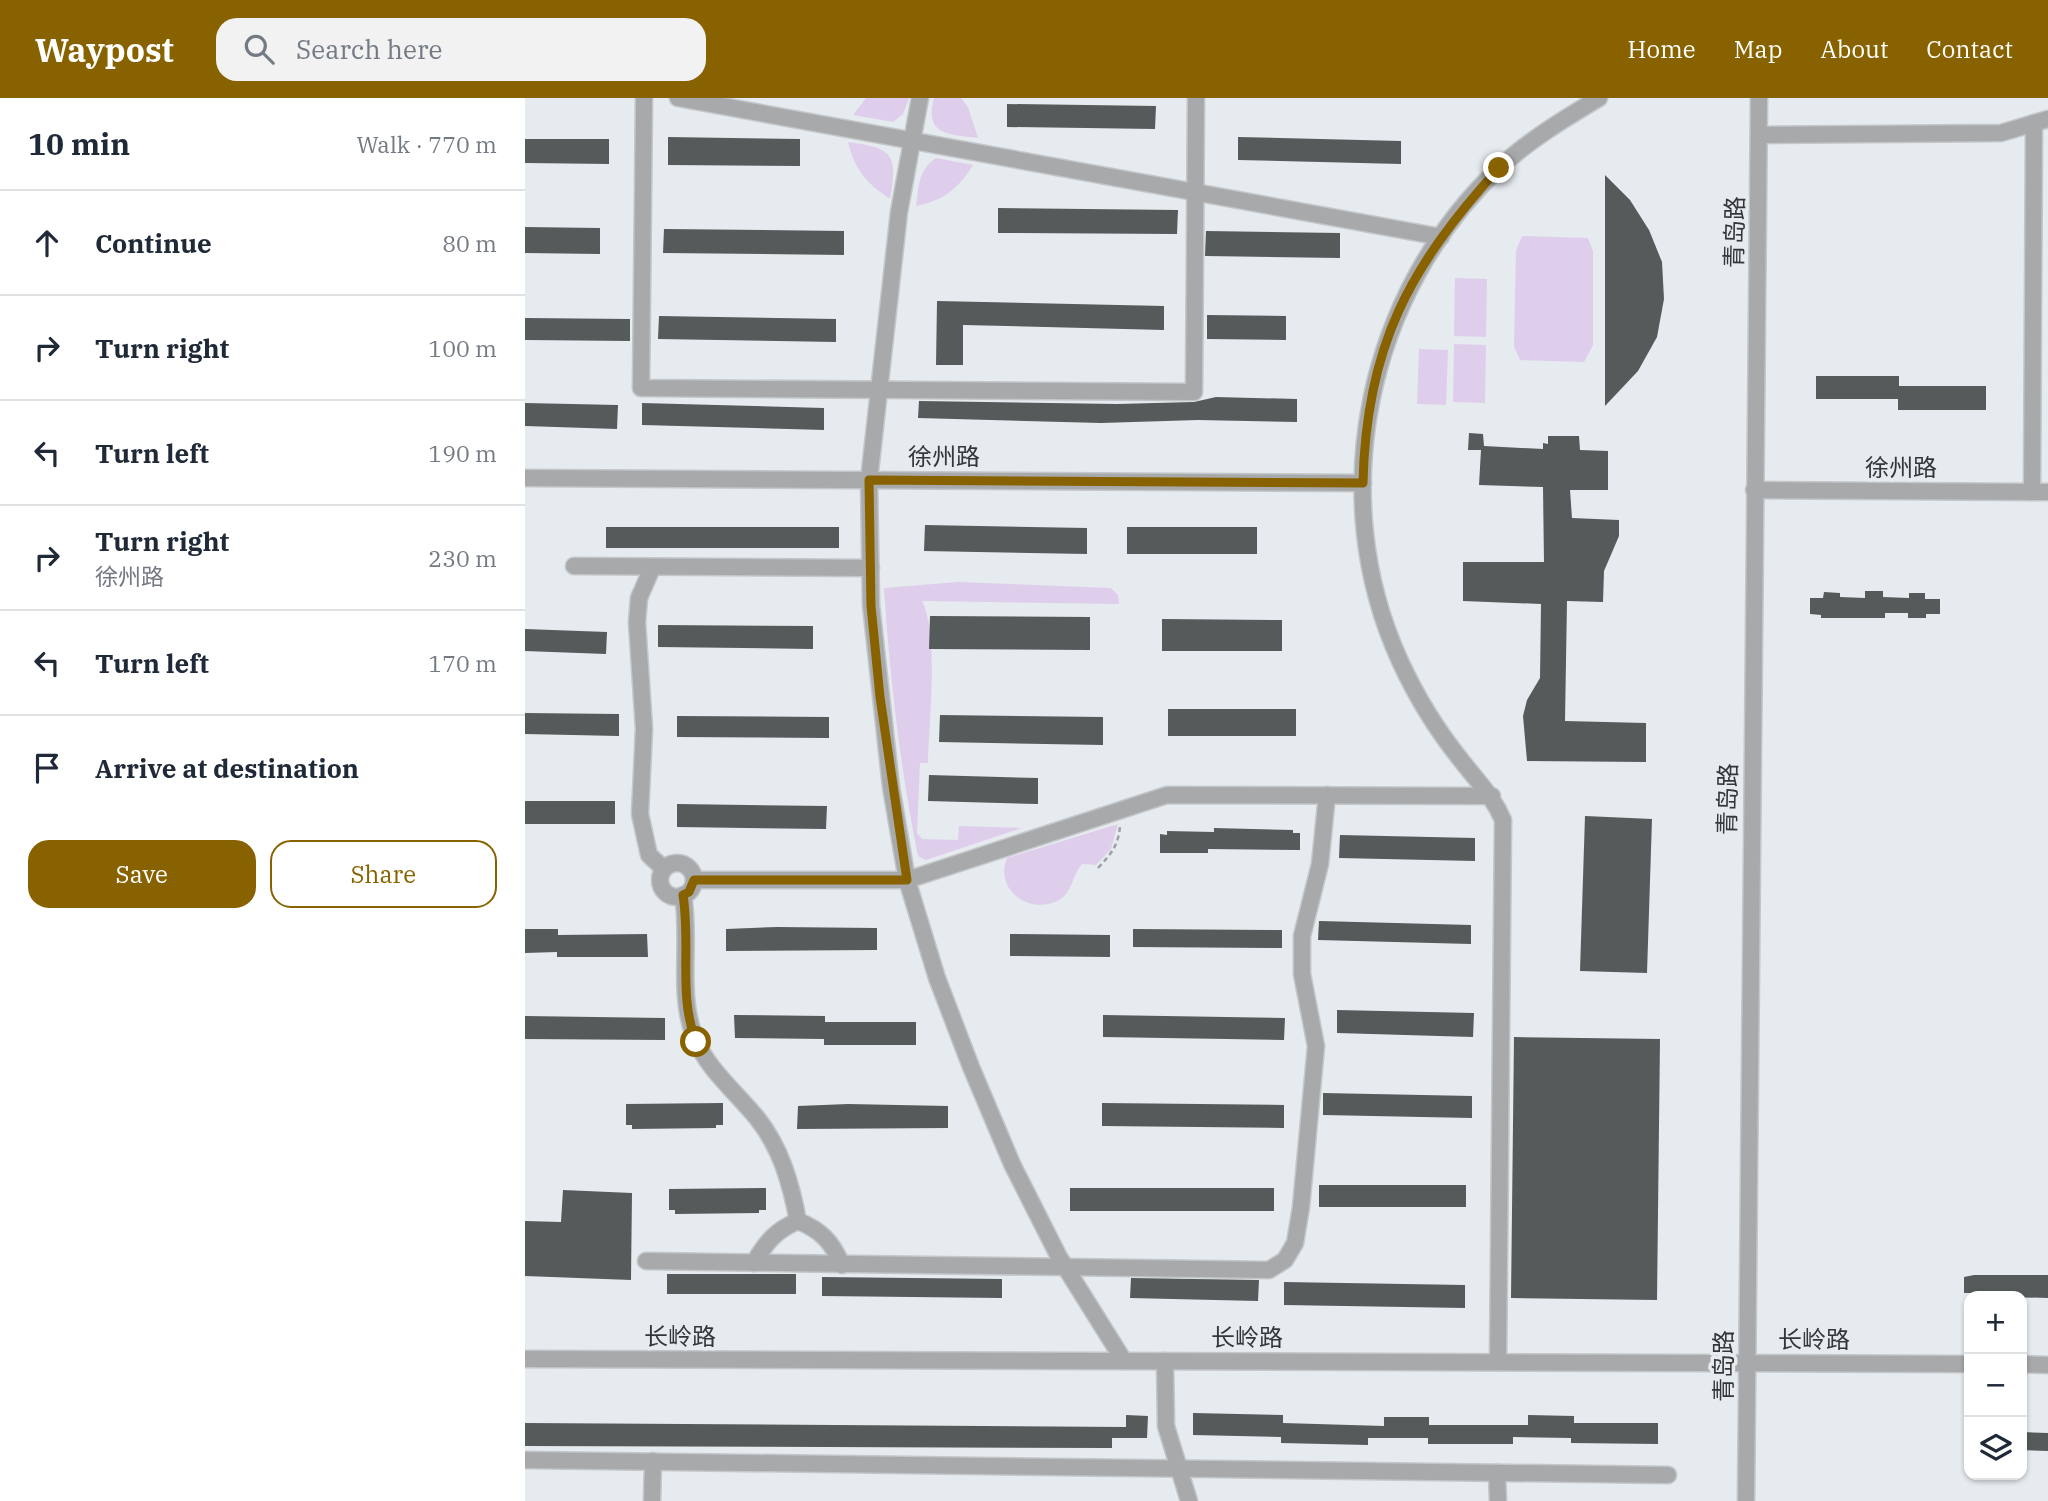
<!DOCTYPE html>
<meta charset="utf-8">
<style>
:root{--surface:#fff;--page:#f2f2f3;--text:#1f2937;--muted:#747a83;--line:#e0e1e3;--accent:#896200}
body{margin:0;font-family:"IBM Plex Serif","Noto Sans SC",serif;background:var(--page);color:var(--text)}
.controls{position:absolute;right:21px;bottom:21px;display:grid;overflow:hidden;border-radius:14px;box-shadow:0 2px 5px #0004}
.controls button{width:63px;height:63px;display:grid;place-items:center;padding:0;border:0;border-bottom:2px solid var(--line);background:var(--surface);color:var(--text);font:35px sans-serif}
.stop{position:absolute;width:21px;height:21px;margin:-16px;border:5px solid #896200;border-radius:50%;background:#fff}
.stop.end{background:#896200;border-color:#fff;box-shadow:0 2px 7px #0008}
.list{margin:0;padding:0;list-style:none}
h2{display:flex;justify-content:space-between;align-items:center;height:91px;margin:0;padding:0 28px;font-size:30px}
h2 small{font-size:23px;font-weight:400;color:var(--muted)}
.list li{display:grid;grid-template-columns:46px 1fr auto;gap:21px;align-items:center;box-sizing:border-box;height:105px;padding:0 28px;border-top:2px solid var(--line)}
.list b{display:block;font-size:26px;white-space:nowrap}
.list p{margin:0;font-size:23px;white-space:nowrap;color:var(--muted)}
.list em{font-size:23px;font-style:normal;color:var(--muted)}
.actions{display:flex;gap:14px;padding:21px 28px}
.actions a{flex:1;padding:16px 0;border:2px solid var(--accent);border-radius:21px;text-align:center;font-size:24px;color:var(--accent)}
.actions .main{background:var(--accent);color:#fff}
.icon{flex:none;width:38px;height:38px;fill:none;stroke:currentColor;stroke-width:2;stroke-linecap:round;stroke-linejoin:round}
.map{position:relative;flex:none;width:1523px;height:1403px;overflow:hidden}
header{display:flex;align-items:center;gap:42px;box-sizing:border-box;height:98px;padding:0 35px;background:var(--accent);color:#fff}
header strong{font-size:33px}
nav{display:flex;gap:38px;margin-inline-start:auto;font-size:24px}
.search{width:490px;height:63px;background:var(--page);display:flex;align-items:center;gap:18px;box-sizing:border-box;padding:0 24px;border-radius:21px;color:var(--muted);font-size:26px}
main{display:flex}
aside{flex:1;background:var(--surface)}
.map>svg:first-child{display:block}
.green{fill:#deceeb}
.building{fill:#555a5b}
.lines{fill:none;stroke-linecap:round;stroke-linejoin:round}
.minor-casing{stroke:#c3c7ca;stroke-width:19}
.path{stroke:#9ea1a5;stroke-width:2.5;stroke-dasharray:5 3.5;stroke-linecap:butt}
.minor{stroke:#a8a9ab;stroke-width:16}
.route{stroke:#896200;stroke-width:9}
.labels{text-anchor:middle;stroke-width:7;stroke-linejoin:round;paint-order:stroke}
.street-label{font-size:24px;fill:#353638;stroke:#e6ebef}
</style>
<header>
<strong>Waypost</strong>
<div class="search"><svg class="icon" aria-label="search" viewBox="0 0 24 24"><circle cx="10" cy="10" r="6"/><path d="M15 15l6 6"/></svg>Search here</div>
<nav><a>Home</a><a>Map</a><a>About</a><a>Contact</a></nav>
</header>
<main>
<aside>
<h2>10 min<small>Walk · 770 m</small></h2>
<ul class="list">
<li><svg class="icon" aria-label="ahead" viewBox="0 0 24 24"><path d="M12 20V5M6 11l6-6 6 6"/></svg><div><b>Continue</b></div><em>80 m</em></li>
<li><svg class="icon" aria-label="right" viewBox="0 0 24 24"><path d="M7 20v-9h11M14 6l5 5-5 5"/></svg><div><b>Turn right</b></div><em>100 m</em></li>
<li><svg class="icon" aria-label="left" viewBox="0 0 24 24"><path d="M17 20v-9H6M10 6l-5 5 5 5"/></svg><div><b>Turn left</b></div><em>190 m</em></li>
<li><svg class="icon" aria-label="right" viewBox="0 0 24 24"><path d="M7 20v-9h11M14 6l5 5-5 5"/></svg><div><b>Turn right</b><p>徐州路</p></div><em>230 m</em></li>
<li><svg class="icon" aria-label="left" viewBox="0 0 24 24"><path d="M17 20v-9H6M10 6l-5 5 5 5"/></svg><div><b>Turn left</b></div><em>170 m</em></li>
<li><svg class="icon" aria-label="arrive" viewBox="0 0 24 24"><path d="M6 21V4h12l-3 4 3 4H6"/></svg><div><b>Arrive at destination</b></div></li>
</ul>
<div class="actions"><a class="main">Save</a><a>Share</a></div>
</aside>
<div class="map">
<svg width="1523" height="1403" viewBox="0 0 1523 1403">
<rect width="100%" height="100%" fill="#e6ebef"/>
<g class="green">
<path d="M341,0H384L378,16L368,24L328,17Z"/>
<path d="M409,0H436L443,9L453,40C424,36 399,38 409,0Z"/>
<path d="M323,44C368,50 373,56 365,101C341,85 330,72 323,44Z"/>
<path d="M411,60L448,67C434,90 418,103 391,108C394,88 393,72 411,60Z"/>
<path d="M997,138L1063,140L1068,153V247L1059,264L995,262L989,248L991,153Z"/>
<path d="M930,180L962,181L961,239L929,238Z"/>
<path d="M929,246L961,247L960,305L928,304Z"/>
<path d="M894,251L923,252L921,307L892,306Z"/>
<path d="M433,484L586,490L593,497L594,506L397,503C414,536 404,624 403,665H395L392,735L397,741L433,742L434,728L497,730L401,762L393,758C375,669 365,580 359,490Z"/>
<path d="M593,726L586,751L571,767L557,766C547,777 548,794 534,802C505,818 469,792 482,760Z"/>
</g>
<g class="building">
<path d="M482,6L631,8L630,31L482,29Z"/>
<path d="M143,39L275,41V68L143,67Z"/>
<path d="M713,39L876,43V66L713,62Z"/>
<path d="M0,41H84V66L0,65Z"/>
<path d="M1080,77L1105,102L1124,132L1137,164L1139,201L1132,239L1113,273L1080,308Z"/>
<path d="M473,110L653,112L652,136L473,135Z"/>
<path d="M0,129L75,130V156L0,155Z"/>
<path d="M139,131L319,133V157L138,155Z"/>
<path d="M681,133L815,135V160L680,158Z"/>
<path d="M412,203L639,208V232L438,227V267H411Z"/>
<path d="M682,217L761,218V242L682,241Z"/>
<path d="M134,218L311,221V244L133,241Z"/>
<path d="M0,220L105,221V243L0,242Z"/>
<path d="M1291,278H1374V288H1461V312H1373V301H1291Z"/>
<path d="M691,299L772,301V324L673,322L576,325L393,320L394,303L592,306L669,304Z"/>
<path d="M0,305L93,307L92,331L0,328Z"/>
<path d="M117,305L299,310V332L117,327Z"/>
<path d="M944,335L958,336L959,348L1018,351V345L1023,346V338H1054L1055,352L1083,353V392H1045L1047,420L1094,422V438L1079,473L1078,504L1042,503L1040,623L1121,625V664L1002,663L998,618L1002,602L1015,580L1016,506L938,503V464H1019L1018,389L954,387L956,352H943Z"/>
<path d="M400,427L562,430V456L399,453Z"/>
<rect x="81" y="429" width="233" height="21"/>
<rect x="602" y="429" width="130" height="27"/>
<path d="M1340,493H1358V499L1384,500V495H1400V501H1415V516H1401V520H1383V515H1360V520H1296V517L1285,516V500H1298L1299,494L1315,495V499L1340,500Z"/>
<path d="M405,518L565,519V552L404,551Z"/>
<path d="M637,521L757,522V553H637Z"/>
<path d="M133,527L288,528V551L133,549Z"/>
<path d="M0,531L82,534L81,556L0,553Z"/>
<rect x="643" y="611" width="128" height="27"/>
<path d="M0,615L94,616V638L0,636Z"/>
<path d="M415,617L578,619V647L414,644Z"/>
<path d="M152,618L304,619V640L152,639Z"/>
<path d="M404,677L513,680V706L403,703Z"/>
<rect x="0" y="703" width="90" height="23"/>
<path d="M152,706L302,708L301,731L152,729Z"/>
<path d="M1060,718L1127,721L1122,875L1055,873Z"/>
<path d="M689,730L768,732V735H775V752L683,751V755H635V736L642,737V733L689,734Z"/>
<path d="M815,737L950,740V763L814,760Z"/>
<path d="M794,823L946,827V846L793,842Z"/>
<path d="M252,829L352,830V852L201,853V831Z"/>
<path d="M0,831H33V837L122,836L123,859H32V854L0,855Z"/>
<path d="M608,831L757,832V850L608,849Z"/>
<path d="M485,836L585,837V859L485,858Z"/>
<path d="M812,912L949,915L948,939L812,935Z"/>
<path d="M209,917L300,918V924H391V947H299V941L210,940Z"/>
<path d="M578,917L760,920L759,942L578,939Z"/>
<path d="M0,918L140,920V942L0,941Z"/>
<path d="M989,939L1135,941L1132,1202L986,1200Z"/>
<path d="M798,995L947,998V1020L798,1017Z"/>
<path d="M198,1005V1027H191V1030L107,1031V1027H101V1006Z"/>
<path d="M577,1005L759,1007V1030L577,1028Z"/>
<path d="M323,1006L423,1008V1030L272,1031L273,1008Z"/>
<rect x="794" y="1087" width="147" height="22"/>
<path d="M241,1090V1112H234V1115L150,1116V1112H144V1091Z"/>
<rect x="545" y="1090" width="204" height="23"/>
<path d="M38,1092L107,1095L106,1182L0,1178V1123L36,1124Z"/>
<rect x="142" y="1176" width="129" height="20"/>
<path d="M1449,1177H1523V1200L1446,1198V1195H1439V1179Z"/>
<path d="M297,1179L477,1181V1200L297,1198Z"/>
<path d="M606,1180L734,1182L733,1203L605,1200Z"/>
<path d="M759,1184L940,1187V1210L759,1207Z"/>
<path d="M668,1315L758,1317V1325L859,1328V1319H904V1327H1003V1317L1049,1318V1325H1133V1346L1046,1345V1340L988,1339V1346H903V1340H843V1347L756,1345V1339L668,1337Z"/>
<path d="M601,1317L623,1318L622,1340H587V1350L0,1348V1325L601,1329Z"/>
<path d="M1497,1334L1523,1335V1353L1497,1352Z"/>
</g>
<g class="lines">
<defs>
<g id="minor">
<path d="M119,0L116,290L669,294L671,0"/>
<path d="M153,0L916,139"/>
<path d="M395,0L374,114L344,382L346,507L366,689L382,782L412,880L446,969L487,1066L534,1159L599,1263"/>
<path d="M1235,37L1476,35L1523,21"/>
<path d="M0,380L838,385"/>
<path d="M1229,392L1523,394"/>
<path d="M1507,394L1509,25"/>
<path d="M49,468L346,470"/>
<path d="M127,470L114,500L112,524L119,631L115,716L124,757L139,771"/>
<circle cx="152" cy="782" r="17"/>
<path d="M169,782H382L642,697L967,698"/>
<path d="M158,797C166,844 152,896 170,940C182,971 212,995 232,1020C256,1050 266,1086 273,1123"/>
<path d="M121,1163L744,1172L760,1162L770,1145L776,1109L791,948L777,876V838L795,766L802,697"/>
<path d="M229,1165C241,1144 251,1132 273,1123C296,1132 307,1144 317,1167"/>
<path d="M0,1261L1444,1266"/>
<path d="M640,1263L641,1328L664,1403"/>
<path d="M973,1264L978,722C968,698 952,683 936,662C911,631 891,598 875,563C799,398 842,194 974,70C1004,42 1039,21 1074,0"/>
<path d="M1497,1266L1523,1267"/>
<path d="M0,1362L1143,1377"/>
<path d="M972,1375L973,1403"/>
<path d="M127,1403L128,1363"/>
<path d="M1221,1403L1234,0"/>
</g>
</defs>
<use href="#minor" class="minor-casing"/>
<path class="path" d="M573,770C586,756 594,747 595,727"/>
<use href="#minor" class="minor"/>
</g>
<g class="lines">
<path class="route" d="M171,944C153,897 166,847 158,797L164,794L169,782H382L355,599L346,508L344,382L838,385C841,249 884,169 974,70"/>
</g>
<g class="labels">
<g class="street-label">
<text transform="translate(1210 134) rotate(-89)" y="8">青岛路</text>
<text x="419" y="367">徐州路</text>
<text x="1376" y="378">徐州路</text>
<text transform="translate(1203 701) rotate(-89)" y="8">青岛路</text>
<text x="155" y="1247">长岭路</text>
<text x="722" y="1248">长岭路</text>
<text x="1289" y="1250">长岭路</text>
<text transform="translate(1199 1268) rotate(-90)" y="8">青岛路</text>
</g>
</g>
</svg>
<div class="controls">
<button>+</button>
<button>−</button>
<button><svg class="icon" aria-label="layers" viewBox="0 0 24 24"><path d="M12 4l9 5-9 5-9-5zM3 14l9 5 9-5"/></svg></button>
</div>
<div class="stop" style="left:171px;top:944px"></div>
<div class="stop end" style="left:974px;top:70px"></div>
</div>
</main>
